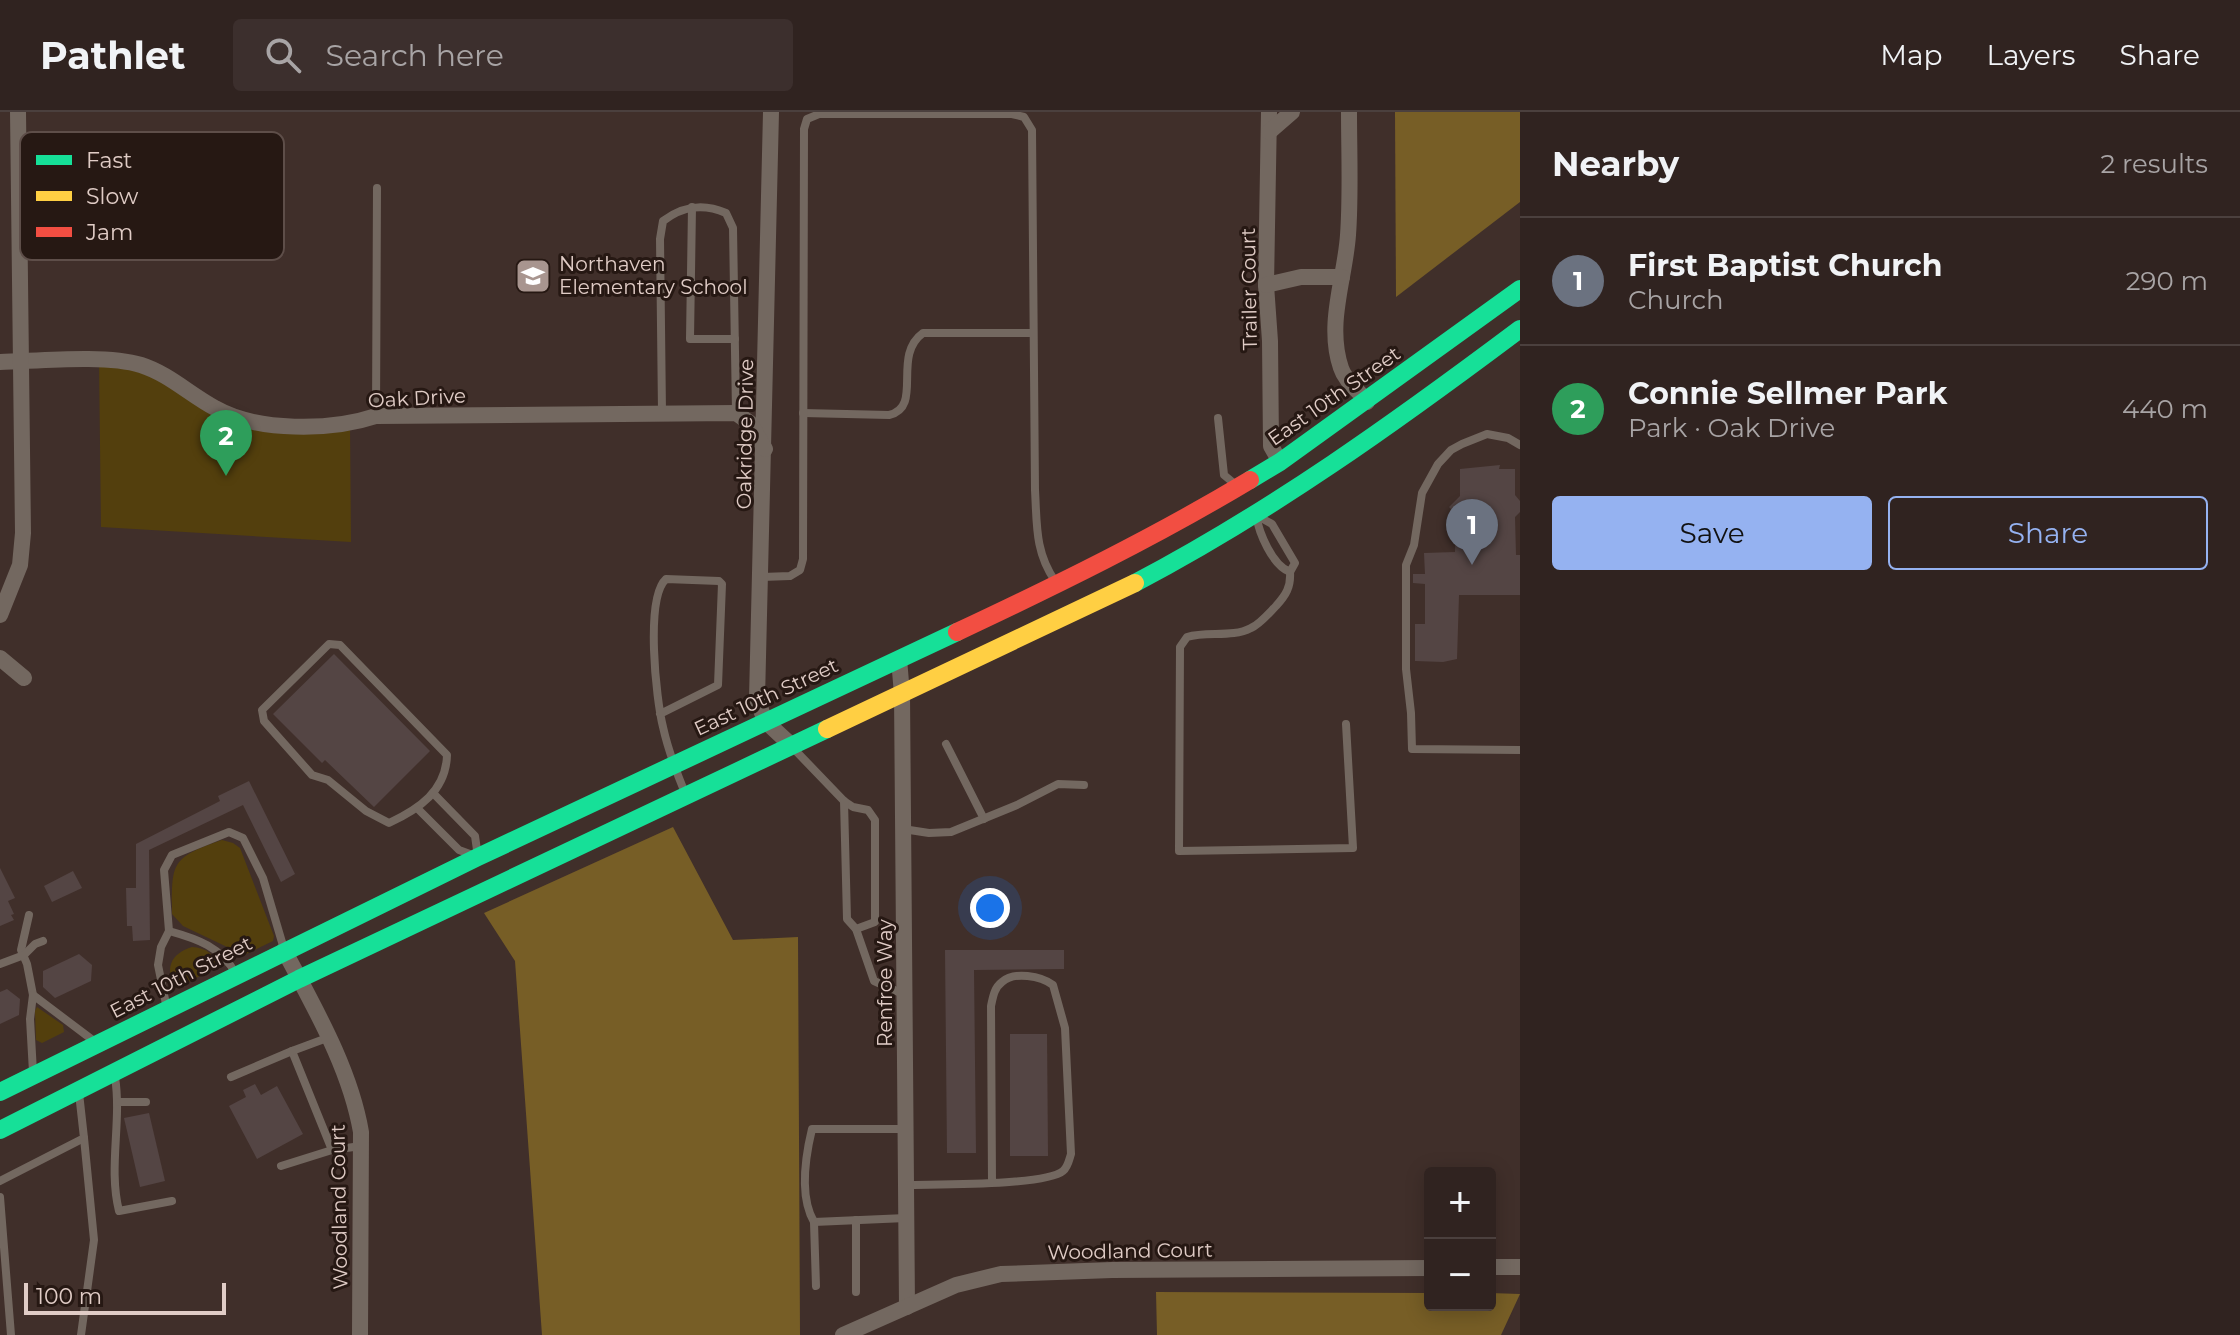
<!DOCTYPE html>
<meta charset="utf-8">
<style>
:root{--surface:#302320;--page:#3c2f2d;--text:#f1f3f6;--muted:#a8a4a5;--line:#4b403e;--accent:#95b2f1}
body{margin:0;font-family:Montserrat,sans-serif;background:var(--page);color:var(--text)}
.controls{position:absolute;right:24px;bottom:24px;display:grid;overflow:hidden;border-radius:8px;box-shadow:0 4px 20px #0003}
.controls button{width:72px;height:72px;display:grid;place-items:center;padding:0;border:0;border-bottom:2px solid var(--line);background:var(--surface);color:var(--text);font:40px sans-serif}
.scale{position:absolute;left:24px;bottom:20px;width:202px;box-sizing:border-box;padding-left:8px;border:4px solid #e0ccc6;border-top:0;font-size:22px;line-height:28px;white-space:nowrap;color:#e0ccc6;-webkit-text-stroke:6px #261813;paint-order:stroke}
.you{position:absolute;left:990px;top:796px;width:28px;height:28px;margin:-20px;border:6px solid #fff;border-radius:50%;background:#1a73e8;box-shadow:0 0 0 12px #1a73e833}
.badge{display:grid;place-items:center;width:52px;height:52px;border-radius:50%;background:var(--accent);color:#fff;font-size:26px;font-weight:700}
.pin{position:absolute;translate:-50% -66px;filter:drop-shadow(0 2px 4px #0008)}
.pin::after{content:'';position:absolute;top:42px;width:28px;height:24px;background:inherit;clip-path:polygon(0 0,100% 0,50% 100%)}
.list{margin:0;padding:0;list-style:none}
h2{display:flex;justify-content:space-between;align-items:center;height:104px;margin:0;padding:0 32px;font-size:34px}
h2 small{font-size:26px;font-weight:400;color:var(--muted)}
.list li{display:grid;grid-template-columns:52px 1fr auto;gap:24px;align-items:center;box-sizing:border-box;height:128px;padding:0 32px;border-top:2px solid var(--line)}
.list b{display:block;font-size:30px;white-space:nowrap}
.list p{margin:0;font-size:26px;white-space:nowrap;color:var(--muted)}
.list em{font-size:26px;font-style:normal;color:var(--muted)}
.actions{display:flex;gap:16px;padding:24px 32px}
.actions a{flex:1;padding:18px 0;border:2px solid var(--accent);border-radius:8px;text-align:center;font-size:28px;color:var(--accent)}
.actions .main{background:var(--accent);color:#111}
.icon{flex:none;width:44px;height:44px;fill:none;stroke:currentColor;stroke-width:2;stroke-linecap:round;stroke-linejoin:round}
.map{position:relative;flex:none;width:1520px;height:1223px;overflow:hidden}
header{display:flex;align-items:center;gap:48px;box-sizing:border-box;height:112px;padding:0 40px;background:var(--surface);border-bottom:2px solid var(--line)}
header strong{font-size:38px}
nav{display:flex;gap:44px;margin-inline-start:auto;font-size:28px}
.search{width:560px;height:72px;background:var(--page);display:flex;align-items:center;gap:20px;box-sizing:border-box;padding:0 28px;border-radius:8px;color:var(--muted);font-size:30px}
main{display:flex}
aside{flex:1;background:var(--surface)}
.map>svg:first-child{display:block}
.green{fill:#533f0d}
.forest{fill:#775e26}
.building{fill:#544544}
.lines{fill:none;stroke-linecap:round;stroke-linejoin:round}
.lane{stroke:#736860;stroke-width:8}
.street{stroke:#736860;stroke-width:16}
.fast{stroke:#16e098;stroke-width:18}
.slow{stroke:#ffcf43;stroke-width:18}
.jam{stroke:#f24e42;stroke-width:18}
.labels{text-anchor:middle;stroke-width:6;stroke-linejoin:round;paint-order:stroke}
.poi-label{font-size:20px;fill:#e0ccc6;stroke:#261813;text-anchor:start}
.street-label{font-size:20px;fill:#e0ccc6;stroke:#261813}
.key{fill:#261813;stroke:#5e4e49;stroke-width:2}
.key-label{font-size:22px;fill:#e0ccc6}
</style>
<header>
<strong>Pathlet</strong>
<div class="search"><svg class="icon" aria-label="search" viewBox="0 0 24 24"><circle cx="10" cy="10" r="6"/><path d="M15 15l6 6"/></svg>Search here</div>
<nav><a>Map</a><a>Layers</a><a>Share</a></nav>
</header>
<main>
<div class="map">
<svg width="1520" height="1223" viewBox="0 0 1520 1223">
<rect width="100%" height="100%" fill="#402f2a"/>
<g class="green">
<path d="M99,248L160,260L214,296L283,313L350,312L351,430L101,415Z"/>
<path d="M222,728L233,731L240,736L274,824L273,829L244,843L183,814L172,802C172,751 170,746 222,728Z"/>
<path d="M192,835C206,836 215,842 217,855L177,876C163,858 171,841 192,835Z"/>
<path d="M37,895L63,913L64,920L42,931L36,928L35,899Z"/>
</g>
<g class="forest">
<path d="M1395,0H1520V90L1396,185Z"/>
<path d="M673,715L733,828L798,825L800,1223H542L515,849L484,801Z"/>
<path d="M1156,1180L1430,1181V1193H1490V1181L1520,1182L1501,1223H1157Z"/>
</g>
<g class="building">
<path d="M1500,353L1499,357H1515V383L1520,389V400L1515,405L1516,443H1520V483H1459L1457,547L1443,550L1415,549V512H1425V472L1413,471V462H1425L1424,441L1455,440L1456,402L1449,395L1460,384V357Z"/>
<path d="M334,542L430,639L374,695L325,648L322,651L273,602Z"/>
<path d="M249,669L295,762L281,770L243,693L149,738L150,828L133,829L132,814H127L126,776H136V732L220,689L218,684Z"/>
<path d="M0,756L15,786L8,789L14,802L11,803L14,808L0,814Z"/>
<path d="M73,759L82,776L52,790L44,774Z"/>
<path d="M945,838H1064V857L974,858L976,1041H947Z"/>
<path d="M79,842L92,853L91,869L55,886L43,875V859Z"/>
<path d="M7,877L20,887L19,903L0,912V880Z"/>
<path d="M1010,922H1047L1048,1044H1010Z"/>
<path d="M255,972L261,983L277,974L303,1022L257,1047L229,994L246,985L243,978Z"/>
<path d="M149,1001L165,1069L140,1075L124,1006Z"/>
</g>
<g class="lines">
<g class="lane">
<path d="M692,95L690,227H735"/>
<path d="M662,300L660,127L663,109C683,94 703,91 726,101L733,116L736,301"/>
<path d="M803,301L889,303C924,295 891,244 923,221H1033"/>
<path d="M376,304L377,76"/>
<path d="M1218,306L1224,363L1236,373"/>
<path d="M1520,333L1508,326L1487,322L1462,332L1451,338L1438,352L1422,381L1414,433L1406,453V557L1411,601L1412,637L1520,638"/>
<path d="M1256,403L1272,412L1295,451L1290,460C1272,453 1259,421 1256,403Z"/>
<path d="M1290,460C1291,475 1286,483 1276,494C1269,501 1260,512 1251,516C1232,526 1208,519 1187,525L1180,535L1179,739L1353,736L1346,612"/>
<path d="M761,465L790,464L800,458L803,447L804,17L807,7L819,2H1012L1024,5L1032,18L1035,378C1037,413 1035,440 1055,469"/>
<path d="M329,532L340,533L447,643C446,679 419,697 389,711L366,699L328,668L312,663L264,609L262,598Z"/>
<path d="M660,602L718,573L722,472L719,469L666,467C645,486 656,587 663,615C668,638 676,659 685,681"/>
<path d="M946,632L984,707"/>
<path d="M794,637L844,689L853,695L868,698L875,708V810L856,817"/>
<path d="M844,689L847,807L856,817L874,869L903,882"/>
<path d="M418,697L459,738L478,745L475,724L433,681"/>
<path d="M903,717L929,721L951,720L1017,693L1058,672L1084,673"/>
<path d="M29,803L21,838L27,852L33,883"/>
<path d="M169,819C198,827 221,835 236,862"/>
<path d="M0,852L24,843L35,832L43,829"/>
<path d="M167,897L158,853L161,835L169,819L164,758L172,743L229,720L243,726L263,766L284,837"/>
<path d="M327,926L292,939L332,1038L361,1034"/>
<path d="M33,960L30,907L33,883L94,929"/>
<path d="M115,965C122,1010 108,1055 119,1099L172,1089"/>
<path d="M231,965L292,939"/>
<path d="M119,990H146"/>
<path d="M281,1054L332,1038"/>
<path d="M0,1069L84,1026L79,981"/>
<path d="M906,1073C935,1072 1045,1074 1063,1059C1068,1055 1069,1048 1071,1042L1065,916L1053,873C1041,864 1014,859 1002,870C994,876 993,885 991,894L992,1070"/>
<path d="M0,1085L11,1223"/>
<path d="M906,1106L814,1110C799,1084 805,1046 812,1017H906"/>
<path d="M814,1110L816,1174"/>
<path d="M856,1180V1108"/>
<path d="M81,1223L94,1128L84,1026"/>
</g>
<g class="street">
<path d="M771,0L757,587L765,609L791,633"/>
<path d="M1269,0L1266,173L1270,229L1271,334L1280,350"/>
<path d="M1349,0C1349,41 1351,82 1348,123C1345,167 1326,212 1341,256C1345,269 1359,279 1367,290"/>
<path d="M1269,20L1292,0"/>
<path d="M1266,173L1301,165H1342"/>
<path d="M0,250C38,249 106,242 141,253C169,262 189,282 215,296C257,320 331,319 376,304L736,301L750,311L765,337"/>
<path d="M0,503L20,453L23,421L18,0"/>
<path d="M0,546L24,566"/>
<path d="M899,547L902,582L907,1195"/>
<path d="M284,838C314,895 350,956 361,1020L360,1223"/>
<path d="M1490,1155H1520"/>
<path d="M843,1223L956,1173L1001,1162L1112,1158L1430,1156"/>
</g>
<g class="fast">
<path d="M1250,368L1280,350L1520,177"/>
<path d="M1135,471C1272,399 1396,310 1520,217"/>
<path d="M0,980L478,745L957,520"/>
<path d="M0,1018L299,867L827,617"/>
</g>
<path class="slow" d="M827,617L1135,471"/>
<path class="jam" d="M957,520C1057,473 1155,425 1250,368"/>
</g>
<defs>
<symbol id="school-square" viewBox="-11 -11 22 22"><rect x="-9" y="-9" width="18" height="18" rx="4" fill="#a8958f" stroke="#261813"/><path d="M0-5L7-2L0 1L-7-2ZM-4 1L0 2.5L4 1V4Q0 6-4 4Z" fill="#fff"/></symbol>
</defs>
<g fill-rule="evenodd">
<use href="#school-square" x="513" y="144" width="40" height="40"/>
</g>
<g class="labels">
<g class="poi-label">
<text x="559" y="159">Northaven<tspan x="559" dy="23">Elementary School</tspan></text>
</g>
<g class="street-label">
<text transform="translate(1249 177) rotate(-91)" y="7">Trailer Court</text>
<text transform="translate(1334 284) rotate(-35)" y="7">East 10th Street</text>
<text transform="translate(417 286) rotate(-3)" y="7">Oak Drive</text>
<text transform="translate(745 322) rotate(-89)" y="7">Oakridge Drive</text>
<text transform="translate(766 585) rotate(-25)" y="7">East 10th Street</text>
<text transform="translate(181 865) rotate(-27)" y="7">East 10th Street</text>
<text transform="translate(885 871) rotate(-90)" y="7">Renfroe Way</text>
<text transform="translate(339 1095) rotate(-91)" y="7">Woodland Court</text>
<text transform="translate(1130 1139) rotate(-1)" y="7">Woodland Court</text>
</g>
</g>
<rect x="20" y="20" width="264" height="128" rx="12" class="key"/>
<rect x="36" y="43" width="36" height="10" fill="#16e098"/>
<rect x="36" y="79" width="36" height="10" fill="#ffcf43"/>
<rect x="36" y="115" width="36" height="10" fill="#f24e42"/>
<g class="key-label">
<text x="86" y="56">Fast</text>
<text x="86" y="92">Slow</text>
<text x="86" y="128">Jam</text>
</g>
</svg>
<div class="controls">
<button>+</button>
<button>−</button>
</div>
<div class="scale">100 m</div>
<div class="you"></div>
<div class="pin badge" style="left:1472px;top:453px;background:#6b7280">1</div>
<div class="pin badge" style="left:226px;top:364px;background:#2e9e5b">2</div>
</div>
<aside>
<h2>Nearby<small>2 results</small></h2>
<ul class="list">
<li><span class="badge" style="background:#6b7280">1</span><div><b>First Baptist Church</b><p>Church</p></div><em>290 m</em></li>
<li><span class="badge" style="background:#2e9e5b">2</span><div><b>Connie Sellmer Park</b><p>Park · Oak Drive</p></div><em>440 m</em></li>
</ul>
<div class="actions"><a class="main">Save</a><a>Share</a></div>
</aside>
</main>
